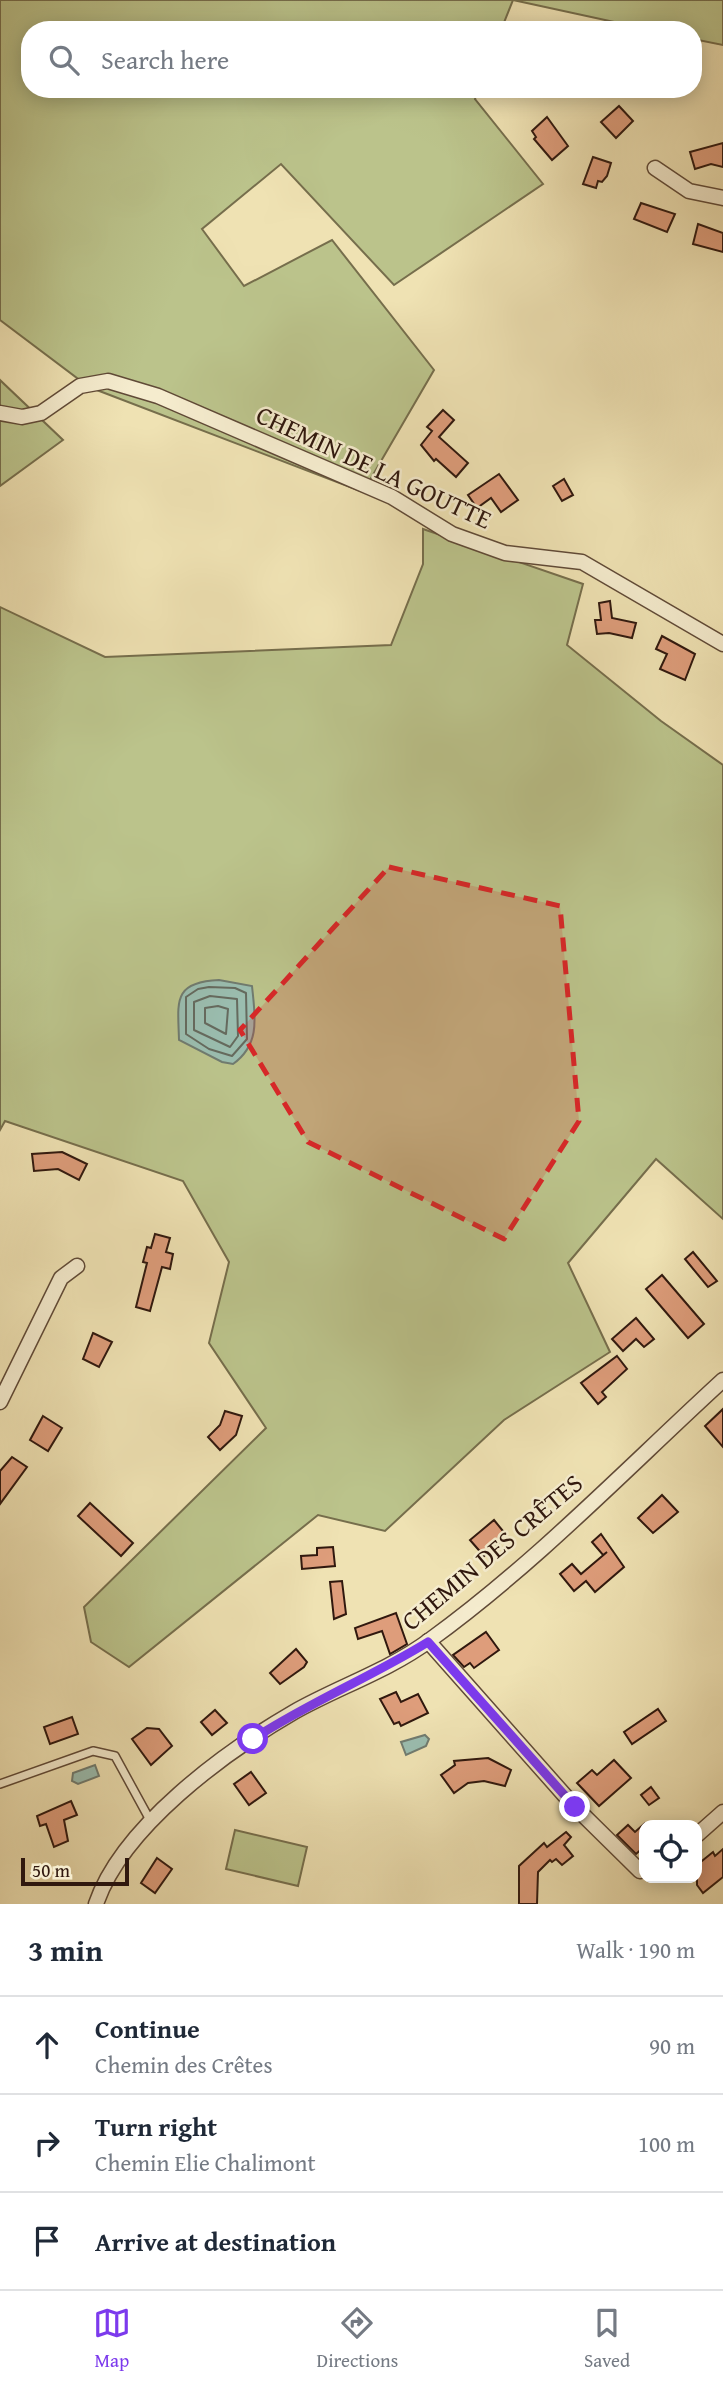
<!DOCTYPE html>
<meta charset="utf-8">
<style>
:root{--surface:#fff;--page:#f6f6f7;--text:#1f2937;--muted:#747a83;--line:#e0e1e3;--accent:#7c3aed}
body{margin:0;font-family:"Gentium Book Plus",serif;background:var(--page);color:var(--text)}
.controls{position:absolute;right:21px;bottom:21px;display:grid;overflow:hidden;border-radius:14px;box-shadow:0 4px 18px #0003}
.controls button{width:63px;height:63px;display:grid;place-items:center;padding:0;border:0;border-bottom:2px solid var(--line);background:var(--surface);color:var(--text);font:35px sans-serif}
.scale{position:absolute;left:21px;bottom:18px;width:108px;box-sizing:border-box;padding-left:7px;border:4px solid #30180e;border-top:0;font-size:19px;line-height:24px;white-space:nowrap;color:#30180e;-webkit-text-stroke:5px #f5ecce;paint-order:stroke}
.stop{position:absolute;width:21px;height:21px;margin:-16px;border:5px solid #7c3aed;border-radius:50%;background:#fff}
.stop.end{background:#7c3aed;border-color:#fff;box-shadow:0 2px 7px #0008}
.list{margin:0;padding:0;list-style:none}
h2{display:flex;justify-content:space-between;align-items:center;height:91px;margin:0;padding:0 28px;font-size:30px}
h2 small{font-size:23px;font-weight:400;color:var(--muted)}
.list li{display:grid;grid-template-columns:46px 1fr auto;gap:21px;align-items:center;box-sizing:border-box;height:98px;padding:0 28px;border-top:2px solid var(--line)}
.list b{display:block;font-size:26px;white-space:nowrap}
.list p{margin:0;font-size:23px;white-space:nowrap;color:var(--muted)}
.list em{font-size:23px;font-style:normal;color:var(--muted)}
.icon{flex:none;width:38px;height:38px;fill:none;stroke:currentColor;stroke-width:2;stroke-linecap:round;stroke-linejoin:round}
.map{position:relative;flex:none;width:723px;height:1904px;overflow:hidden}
.search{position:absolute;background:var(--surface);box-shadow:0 4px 18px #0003;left:21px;right:21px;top:21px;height:77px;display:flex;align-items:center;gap:18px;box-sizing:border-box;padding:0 24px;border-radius:28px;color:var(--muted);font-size:26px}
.sheet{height:385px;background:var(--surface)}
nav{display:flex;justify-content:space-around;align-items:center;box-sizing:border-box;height:98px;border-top:2px solid var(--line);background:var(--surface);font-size:19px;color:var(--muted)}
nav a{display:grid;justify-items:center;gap:4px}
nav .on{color:var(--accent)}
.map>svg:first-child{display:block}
.green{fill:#bbc38b;stroke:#766e4c;stroke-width:2}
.water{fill:#9abdaf;stroke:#707b6f;stroke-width:2}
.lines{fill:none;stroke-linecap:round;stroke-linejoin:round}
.shore{stroke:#656a5e;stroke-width:2}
.building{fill:#de9d7b;stroke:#30180e;stroke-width:2}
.lane-casing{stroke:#604a37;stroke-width:10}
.street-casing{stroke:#604a37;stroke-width:17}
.lane{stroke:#f5ecce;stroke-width:7}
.street{stroke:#f5ecce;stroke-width:14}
.route{stroke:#7c3aed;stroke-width:9}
.marked{fill:#d62828;fill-opacity:0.2;stroke:#d62828;stroke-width:5;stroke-dasharray:14 9;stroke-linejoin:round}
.labels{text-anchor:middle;stroke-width:5;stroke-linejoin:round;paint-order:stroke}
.street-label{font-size:26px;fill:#30180e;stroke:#f5ecce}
</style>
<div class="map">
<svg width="723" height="1904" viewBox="0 0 723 1904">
<rect width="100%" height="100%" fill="#efe2b3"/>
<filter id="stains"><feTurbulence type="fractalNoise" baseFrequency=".00286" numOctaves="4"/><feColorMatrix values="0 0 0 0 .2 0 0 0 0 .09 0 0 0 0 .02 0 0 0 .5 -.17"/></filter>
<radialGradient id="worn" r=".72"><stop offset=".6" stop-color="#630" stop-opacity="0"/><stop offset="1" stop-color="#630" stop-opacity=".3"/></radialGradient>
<g class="green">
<path d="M0,0H513L501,30H30V89H479L475,99L543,184L394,285L281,164L202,229L244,286L332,240L434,370L363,492L89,387L0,320Z"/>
<path d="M513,0H723V45L693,39V30H651Z"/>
<path d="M0,380L63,440L0,486Z"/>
<path d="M423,529L583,584L567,645L661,721L723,765V1219L656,1159L568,1263L610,1352L504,1420L385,1531L318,1515L129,1667L91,1642L84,1607L266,1428L209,1343L229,1262L183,1181L5,1121L0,1130V607L105,657L391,645L423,564Z"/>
<path d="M235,1830L307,1847L298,1886L226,1869Z"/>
</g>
<g class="water">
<path d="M219,980L252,986C255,1016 261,1044 233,1064L222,1062L179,1040C178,1002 172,982 219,980Z"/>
<path d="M425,1735L429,1739L426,1746L406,1755L401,1742Z"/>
<path d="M95,1765L99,1776L78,1784L72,1781L73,1773Z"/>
</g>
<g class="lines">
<g class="shore">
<path d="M209,987L235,988L246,993L247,1039L232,1056L209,1049L186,1034V997L198,989Z"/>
<path d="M210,996L237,999L238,1036L230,1047L194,1030V1002Z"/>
<path d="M218,1006L228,1009L226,1034L205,1023V1008Z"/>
</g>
</g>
<g class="building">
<path d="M619,106L633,121L616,138L601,122Z"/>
<path d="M547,117L568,146L552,160L534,139L536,137L532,131Z"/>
<path d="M723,143V167L711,164L695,169L690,152Z"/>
<path d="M593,157L611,163L607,176L602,182L598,181L596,188L583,184Z"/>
<path d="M641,203L675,214L667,232L634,219Z"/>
<path d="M698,224L723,233V252L693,244Z"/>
<path d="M443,410L454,420L439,437L468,463L456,477L436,459L434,461L421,445L432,431L427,427Z"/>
<path d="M499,474L518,500L501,512L491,498L477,508L468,495Z"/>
<path d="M564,479L573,495L562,501L553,486Z"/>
<path d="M610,601L612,618L636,623L632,638L609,633L597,634L595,620H601L599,603Z"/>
<path d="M662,636L695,654L685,680L660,669L667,654L656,649Z"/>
<path d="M62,1152L87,1164L79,1180L58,1169L34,1171L32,1154Z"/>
<path d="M155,1234L170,1238L166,1252L173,1254L170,1269L162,1267L150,1311L136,1307L147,1263L143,1262L147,1247L151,1248Z"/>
<path d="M693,1252L717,1281L708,1287L685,1259Z"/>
<path d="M662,1275L704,1324L688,1338L646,1289Z"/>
<path d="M636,1318L654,1339L644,1347L636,1339L623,1351L612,1339Z"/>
<path d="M93,1333L112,1342L99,1367L83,1359Z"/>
<path d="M617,1356L627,1369L602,1392L606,1397L598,1404L581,1383Z"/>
<path d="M723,1409V1447L705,1426Z"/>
<path d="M225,1411L242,1416L236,1435L220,1450L208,1437L220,1425Z"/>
<path d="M43,1416L62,1428L48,1451L30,1440Z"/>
<path d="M12,1457L27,1467L0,1504V1471Z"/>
<path d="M662,1495L678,1512L653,1533L638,1518Z"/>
<path d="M90,1503L133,1543L121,1556L78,1516Z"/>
<path d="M494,1520L507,1536L484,1556L470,1540Z"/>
<path d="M601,1534L624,1567L595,1592L586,1581L574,1591L560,1574L572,1564L581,1574L607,1552L603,1555L592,1542Z"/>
<path d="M333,1547L335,1566L302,1569L301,1556L317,1555V1548Z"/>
<path d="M342,1581L346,1614L334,1619L330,1582Z"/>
<path d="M396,1613L407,1644L390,1654L382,1631L358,1639L355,1628Z"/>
<path d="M486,1632L499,1650L474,1668L470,1663L464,1667L453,1655Z"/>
<path d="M296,1649L307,1662L304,1667L280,1684L270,1673Z"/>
<path d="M396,1692L401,1702L418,1694L428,1713L401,1726L399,1722L394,1724L380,1699Z"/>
<path d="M658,1709L666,1721L632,1744L624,1732Z"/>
<path d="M215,1710L227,1723L212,1735L201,1722Z"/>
<path d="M72,1717L78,1734L50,1744L44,1727Z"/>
<path d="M147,1728L159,1729L172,1746L151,1765L132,1739Z"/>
<path d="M488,1758L511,1770L505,1786L484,1781L468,1783L454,1793L441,1775L455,1765L454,1761Z"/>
<path d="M614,1760L631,1778L599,1806L577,1783L592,1770L597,1775Z"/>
<path d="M251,1772L266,1793L249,1805L234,1784Z"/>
<path d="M651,1787L659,1798L649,1805L641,1795Z"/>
<path d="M71,1801L77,1815L64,1820L68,1841L54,1847L46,1824L40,1826L37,1816Z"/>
<path d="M644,1824V1847L636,1854L617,1835L628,1825L635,1832Z"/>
<path d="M566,1832L571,1837L564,1845L573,1856L562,1865L556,1859L552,1862L550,1860L538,1872L537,1904H519V1866L544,1843L547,1847Z"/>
<path d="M723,1849V1877L703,1893L697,1885V1865L713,1852L715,1856Z"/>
<path d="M157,1858L172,1869L155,1893L141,1883Z"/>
</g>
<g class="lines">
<defs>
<path id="lane" d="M0,1784L93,1751L115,1756L150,1820"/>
<g id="street">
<path d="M655,168L689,191L723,198"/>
<path d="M0,413L22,417L41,413L80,386L108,381L158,396L392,497L452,534L505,553L582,562L723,644"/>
<path d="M0,1402L61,1278L77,1266"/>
<path d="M428,1641L575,1807L640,1871L644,1870"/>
<path d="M697,1835L723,1812"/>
<path d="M96,1904C122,1827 225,1752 294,1712C338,1687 388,1671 430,1640C535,1564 627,1468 723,1380"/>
</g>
</defs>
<use href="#lane" class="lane-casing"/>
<use href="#street" class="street-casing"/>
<use href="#lane" class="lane"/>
<use href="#street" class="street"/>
</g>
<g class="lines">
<path class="route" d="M253,1739C310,1702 371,1677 428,1642L575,1807"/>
</g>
<path class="marked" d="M389,867L560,906L579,1121L504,1239L308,1142L240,1030Z"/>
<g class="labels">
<g class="street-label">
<text transform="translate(374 467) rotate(25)" y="9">CHEMIN DE LA GOUTTE</text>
<text transform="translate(492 1552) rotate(-40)" y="9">CHEMIN DES CRÊTES</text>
</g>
</g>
<rect width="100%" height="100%" filter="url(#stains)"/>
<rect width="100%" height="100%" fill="url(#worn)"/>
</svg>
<div class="controls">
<button><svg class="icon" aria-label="locate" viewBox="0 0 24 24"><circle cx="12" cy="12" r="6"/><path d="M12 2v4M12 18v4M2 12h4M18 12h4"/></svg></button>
</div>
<div class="scale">50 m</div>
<div class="stop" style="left:253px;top:1739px"></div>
<div class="stop end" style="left:575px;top:1807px"></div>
<div class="search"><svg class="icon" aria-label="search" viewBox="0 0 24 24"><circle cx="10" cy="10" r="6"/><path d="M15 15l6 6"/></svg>Search here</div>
</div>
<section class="sheet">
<h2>3 min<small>Walk · 190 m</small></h2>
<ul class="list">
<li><svg class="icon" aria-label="ahead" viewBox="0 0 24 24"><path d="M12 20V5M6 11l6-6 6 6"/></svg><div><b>Continue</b><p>Chemin des Crêtes</p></div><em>90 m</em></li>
<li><svg class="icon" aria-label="right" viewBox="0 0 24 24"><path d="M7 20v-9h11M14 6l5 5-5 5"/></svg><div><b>Turn right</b><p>Chemin Elie Chalimont</p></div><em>100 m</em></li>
<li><svg class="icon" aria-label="arrive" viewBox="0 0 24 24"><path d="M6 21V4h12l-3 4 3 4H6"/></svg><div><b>Arrive at destination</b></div></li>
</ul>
</section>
<nav>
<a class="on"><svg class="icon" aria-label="map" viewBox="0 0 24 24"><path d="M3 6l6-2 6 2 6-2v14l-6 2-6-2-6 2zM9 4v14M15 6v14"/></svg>Map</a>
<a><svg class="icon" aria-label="directions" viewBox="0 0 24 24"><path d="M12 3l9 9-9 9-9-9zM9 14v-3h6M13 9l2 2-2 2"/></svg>Directions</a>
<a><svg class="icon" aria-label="saved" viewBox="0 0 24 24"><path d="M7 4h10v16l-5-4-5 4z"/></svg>Saved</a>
</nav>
